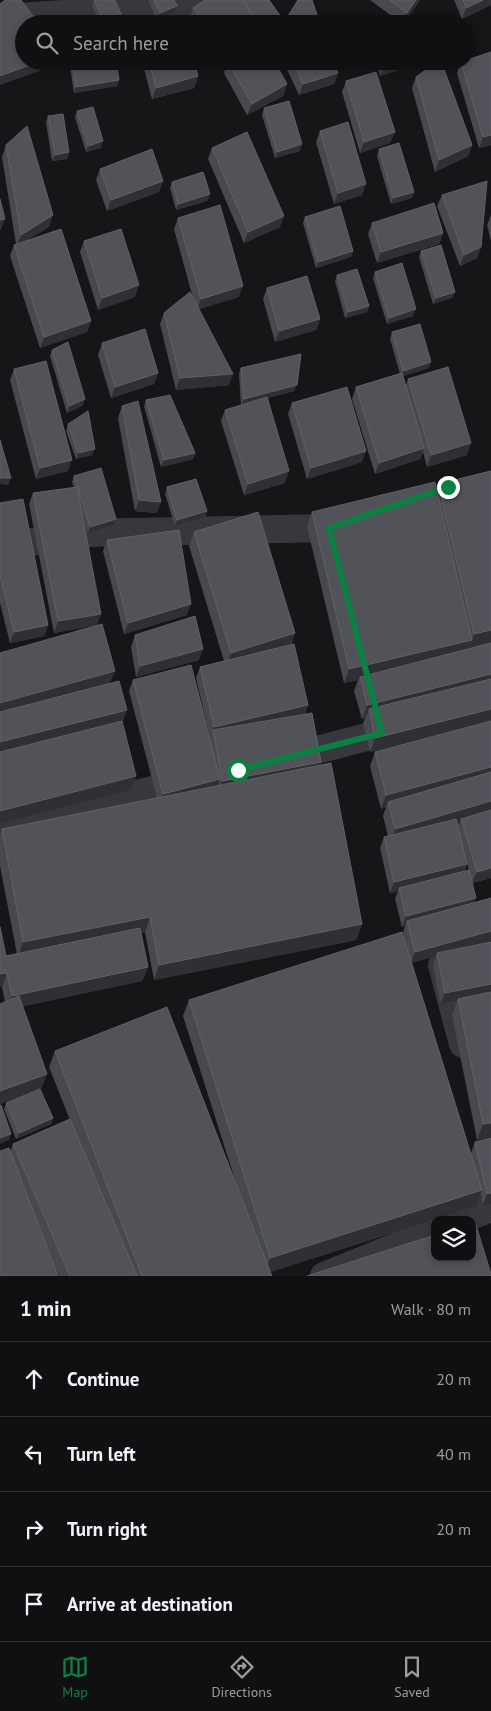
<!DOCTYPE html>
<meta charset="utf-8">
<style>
:root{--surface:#101012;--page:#19191b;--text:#f1f3f6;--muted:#9c9d9f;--line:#303032;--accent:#0b8043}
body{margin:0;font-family:"PT Sans",sans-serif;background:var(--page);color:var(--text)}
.controls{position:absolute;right:15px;bottom:15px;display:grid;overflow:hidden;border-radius:10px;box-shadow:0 2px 8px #0003}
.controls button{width:45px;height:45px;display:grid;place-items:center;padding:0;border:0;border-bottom:1px solid var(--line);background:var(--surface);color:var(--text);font:25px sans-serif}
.stop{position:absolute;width:15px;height:15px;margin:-11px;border:4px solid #0b8043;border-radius:50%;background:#fff}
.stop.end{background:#0b8043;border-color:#fff;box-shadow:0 1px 5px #0008}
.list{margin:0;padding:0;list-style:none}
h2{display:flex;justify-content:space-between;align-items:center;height:65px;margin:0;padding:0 20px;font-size:21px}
h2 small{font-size:16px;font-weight:400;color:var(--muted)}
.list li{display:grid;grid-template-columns:32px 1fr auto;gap:15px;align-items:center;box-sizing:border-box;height:75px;padding:0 20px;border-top:1px solid var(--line)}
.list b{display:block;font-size:19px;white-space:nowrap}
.list em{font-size:16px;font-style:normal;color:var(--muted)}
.icon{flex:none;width:28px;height:28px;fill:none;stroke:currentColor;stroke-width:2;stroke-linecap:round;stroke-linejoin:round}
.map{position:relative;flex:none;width:491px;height:1276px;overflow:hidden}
.search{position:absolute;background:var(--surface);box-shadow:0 2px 8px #0003;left:15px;right:15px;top:15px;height:55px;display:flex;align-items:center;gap:12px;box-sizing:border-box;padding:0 18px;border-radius:28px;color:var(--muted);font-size:19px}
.sheet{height:365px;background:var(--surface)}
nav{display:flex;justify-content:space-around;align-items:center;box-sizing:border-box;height:70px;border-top:1px solid var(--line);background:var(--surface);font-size:14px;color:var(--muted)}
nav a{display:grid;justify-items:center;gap:2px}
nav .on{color:var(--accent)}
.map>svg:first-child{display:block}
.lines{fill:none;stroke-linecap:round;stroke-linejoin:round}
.minor{stroke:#37383d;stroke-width:28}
.wall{fill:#47494d;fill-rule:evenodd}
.shaded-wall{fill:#2f3033}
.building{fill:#525359;stroke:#5f6168}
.route{stroke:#0b8043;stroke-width:6}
</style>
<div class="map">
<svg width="491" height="1276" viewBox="0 0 491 1276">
<rect width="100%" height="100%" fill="#161618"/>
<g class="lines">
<g class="minor">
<path d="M0,18L128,10L222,0"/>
<path d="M0,548L81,533L329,528L344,523"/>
<path d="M282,759L382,733"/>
<path d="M0,826L192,781"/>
<path d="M442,965L463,1044"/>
<path d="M461,1220L491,1208"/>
<path d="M324,1276L435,1231"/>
</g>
</g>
<g class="wall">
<path d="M94,0L125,24H100L92,6Z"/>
<path d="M148,0H174L175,12L157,20Z"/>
<path d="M370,0H420L403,24Z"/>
<path d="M454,0H491V5L462,19Z"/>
<path d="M193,8L284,21L320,24H193L189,19Z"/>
<path d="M69,61H116L119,80L117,86L74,93Z"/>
<path d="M142,61H194L198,76L194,88L152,99Z"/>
<path d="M218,61H274L287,84L283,96L247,115L224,73L225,69L224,70Z"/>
<path d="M283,61H333L338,73L334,84L299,95Z"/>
<path d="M376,61H406L404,68L380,76Z"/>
<path d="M461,62L491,145L479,148L457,73Z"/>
<path d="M416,77L472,145L468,156L435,172L412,88Z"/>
<path d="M346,81L395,132L390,143L360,153L342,92Z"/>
<path d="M264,108L300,151L275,158L262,115Z"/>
<path d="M77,111L101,148L86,152L75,117Z"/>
<path d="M48,116L69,152L67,159L52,161L46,122Z"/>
<path d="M320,131L362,195L334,204L316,142Z"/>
<path d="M6,145L49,227L25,241L91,321L87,332L40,348L10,256L14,245L16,244L2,157Z"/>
<path d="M212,148L280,227L244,243L208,159Z"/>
<path d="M379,149L414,192L412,198L391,204L377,156Z"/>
<path d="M100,169L163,181L159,192L107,211L96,180Z"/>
<path d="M172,182L210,194L207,201L176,210L170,188Z"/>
<path d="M442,195L481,247L477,258L460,266L437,206Z"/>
<path d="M491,215V241L487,225Z"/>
<path d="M305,217L353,251L351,257L316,268L303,223Z"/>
<path d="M178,218L239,297L199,309L229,385L176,390L160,324L164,313L193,298L174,229Z"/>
<path d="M372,223L443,233L439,244L377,263L368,234Z"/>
<path d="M84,241L135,297L98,310L80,252Z"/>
<path d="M421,251L455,292L452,298L433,304L419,257Z"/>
<path d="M375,272L413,316L387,324L373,278Z"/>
<path d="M337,275L369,306L367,312L345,318L335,281Z"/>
<path d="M267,288L320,319L316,330L275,342L263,299Z"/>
<path d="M392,332L429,368L403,376L406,386L408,379L467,455L427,467L423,452L420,459L375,474L352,399L356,387L400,374L390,339Z"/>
<path d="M102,343L158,373L154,384L111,398L98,355Z"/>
<path d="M52,350L83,405L67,413L50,356Z"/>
<path d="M241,368L294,391L268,398L285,483L244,495L221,421L225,410L241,405L239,374Z"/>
<path d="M14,369L68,471L36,479L10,380Z"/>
<path d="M146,400L195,453L193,459L161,467L144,406Z"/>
<path d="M292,403L362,462L307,479L288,414Z"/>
<path d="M122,406L157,513L135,511L118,418Z"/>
<path d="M68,424L92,455L76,459L66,431Z"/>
<path d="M491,471V643L469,648V647L468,649L491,878L472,883L474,903L491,941L480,944L491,942V1137L477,1140L452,1015L457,1001L440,1004L433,964L436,956L411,963L472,1158L471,1153L475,1142L491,1138V1204L483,1205L481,1195L477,1206L270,1272L272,1276H59L50,1257L10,1152L13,1144L70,1120L49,1067L55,1051L237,1186L183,1016L189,1000L409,955L403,933L405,926L402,927L395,899L398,891L390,893L380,848L384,837L388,836L383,816L386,807L381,809L370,766L375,752L463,729L370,752L363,723L365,719H362L354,691L358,680L344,683L307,526L312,512L436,489L438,484ZM466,860L469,870L464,872L467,864Z"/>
<path d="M74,476L114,525L88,533L82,513L97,625L54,633L29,504L33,493L74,488L72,482Z"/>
<path d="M167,487L207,511L205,517L175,526L165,494Z"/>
<path d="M0,503L48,625L44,636L10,643L0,603Z"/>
<path d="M194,532L295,633L291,645L308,705L305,714L321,762L320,765L362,924L356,940L154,980L145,932L141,933L148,967L142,981L23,1006L42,1088L0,1104V1004L5,1002L2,987L6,956L17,954L0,866V833L2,829L157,798L129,691L133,680L210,739L211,738H210L196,678L200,667L224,661L189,546Z"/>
<path d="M107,540L187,615L124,634L103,551Z"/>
<path d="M135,635L199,660L136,677L131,647Z"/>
<path d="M6,1103L53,1118L51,1124L16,1139L4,1109Z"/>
</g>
<g class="shaded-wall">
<path d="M416,0H420L403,24L407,13Z"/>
<path d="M483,0H491V5L462,19L466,8Z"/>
<path d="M177,6L175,12L157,20L160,13Z"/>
<path d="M41,61H58L57,65L0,85V76Z"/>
<path d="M407,62L404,68L380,76L383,69Z"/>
<path d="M338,73L334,84L299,95L303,84Z"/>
<path d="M198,76L194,88L152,99L156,88Z"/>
<path d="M119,80L117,86L74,93L76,87Z"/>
<path d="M287,84L283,96L247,115L252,104Z"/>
<path d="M395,132L390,143L360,153L364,142Z"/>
<path d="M491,135V145L479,148L483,137Z"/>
<path d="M103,141L101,148L86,152L88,146Z"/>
<path d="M302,144L300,151L275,158L277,152Z"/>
<path d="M472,145L468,156L435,172L439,160Z"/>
<path d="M69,152L67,159L52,161L55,155Z"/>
<path d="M163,181L159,192L107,211L111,200Z"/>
<path d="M366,184L362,195L334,204L338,193Z"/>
<path d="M414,192L412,198L391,204L393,198Z"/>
<path d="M210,194L207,201L176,210L178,204Z"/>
<path d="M53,215L49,227L17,246L21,235Z"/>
<path d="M284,216L280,227L244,243L248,232Z"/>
<path d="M5,219L1,230H0V220Z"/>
<path d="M443,233L439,244L377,263L381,252Z"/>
<path d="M481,247L477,258L460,266L464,255Z"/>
<path d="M353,251L351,257L316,268L318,262Z"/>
<path d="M139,285L135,297L98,310L102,298Z"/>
<path d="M243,286L239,297L197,310L201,299Z"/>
<path d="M455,292L452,298L433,304L436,298Z"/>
<path d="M369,306L367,312L345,318L348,312Z"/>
<path d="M416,309L413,316L387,324L389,318Z"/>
<path d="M320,319L316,330L275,342L279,331Z"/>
<path d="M91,321L87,332L40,348L44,337Z"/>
<path d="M431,362L429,368L401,377L403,371Z"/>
<path d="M158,373L154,384L111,398L115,387Z"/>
<path d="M233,374L229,385L176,390L180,378Z"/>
<path d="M297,385L294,391L241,405L244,399Z"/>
<path d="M85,399L83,405L67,413L69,406Z"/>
<path d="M471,443L467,455L427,467L431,455Z"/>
<path d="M424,448L420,459L375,474L379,463Z"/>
<path d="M95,449L92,455L76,459L78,453Z"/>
<path d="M366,451L362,462L307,479L311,468Z"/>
<path d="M195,453L193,459L161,467L164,460Z"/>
<path d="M72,460L68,471L36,479L40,468Z"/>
<path d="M289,471L285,483L244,495L248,484Z"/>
<path d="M0,478H11L8,485L0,484Z"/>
<path d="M139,500L161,502L157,513L135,511Z"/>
<path d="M207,511L205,517L175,526L177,520Z"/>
<path d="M116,519L114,525L88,533L90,527Z"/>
<path d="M191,604L187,615L124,634L128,623Z"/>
<path d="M101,614L97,625L54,633L58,621Z"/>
<path d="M48,625L44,636L10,643L14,632Z"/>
<path d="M491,630V643L469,648L474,634Z"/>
<path d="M295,633L290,647L226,667L231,653Z"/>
<path d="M472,640L466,654L360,677L358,680L344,683L349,669Z"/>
<path d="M203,649L199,660L136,677L140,666Z"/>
<path d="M115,671L109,685L0,716V703Z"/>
<path d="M491,674V687L369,709L365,719H362L367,705Z"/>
<path d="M308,705L304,716L213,730L210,738L214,727Z"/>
<path d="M491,709V722L370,752L375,738Z"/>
<path d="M127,710L122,724L0,755V742Z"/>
<path d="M321,762L317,773L218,792L222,781Z"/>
<path d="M491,767V780L388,802L386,807L381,809L386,795Z"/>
<path d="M136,776L131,790L0,823V811Z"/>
<path d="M220,779L216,790L159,805L163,794Z"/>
<path d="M491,801V813L461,819L460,823L390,843L395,829Z"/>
<path d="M467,864L463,875L399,888L398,891L390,893L394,882Z"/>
<path d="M491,868V878L472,883L477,872Z"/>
<path d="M476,898L472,909L407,921L405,926L402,927L406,916Z"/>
<path d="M150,917L145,932L18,958L23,942Z"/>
<path d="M362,924L356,940L154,980L159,965Z"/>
<path d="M491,931V941L437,956V953L436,956L411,963L415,952Z"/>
<path d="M148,967L142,981L7,1010L12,996Z"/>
<path d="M7,973L2,987H0V974Z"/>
<path d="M491,984V994L458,999L457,1001L440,1004L445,993Z"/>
<path d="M47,1074L42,1088L0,1104V1091Z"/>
<path d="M53,1118L51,1124L16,1139L19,1133Z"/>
<path d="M491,1123V1137L477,1140L483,1124Z"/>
<path d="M11,1134L9,1140L0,1144V1138Z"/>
<path d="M482,1190L477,1206L264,1274L270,1258Z"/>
<path d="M491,1193V1204L483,1205L487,1194Z"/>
</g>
<g class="building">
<path d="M5,0H21L39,24H24V61H41L0,76V4Z"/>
<path d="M94,0H115L125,24H105Z"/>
<path d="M154,0H174L177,6L160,13Z"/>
<path d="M205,0H243L259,24H204L193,8Z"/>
<path d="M243,0H269L284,21L281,24H259Z"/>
<path d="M298,0H312L320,24H283Z"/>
<path d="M390,0H416L407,13Z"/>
<path d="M463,0H483L466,8Z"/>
<path d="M491,52V135L483,137L461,62L467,61V60Z"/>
<path d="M72,61H116L119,80L76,87Z"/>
<path d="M149,61H194L198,76L156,88Z"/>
<path d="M229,61H274L287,84L252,104L228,62Z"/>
<path d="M292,61H333L338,73L303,84Z"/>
<path d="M380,61H406L407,62L383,69Z"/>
<path d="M438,61H441L472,145L439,160L416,77Z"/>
<path d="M376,72L395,132L364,142L346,81Z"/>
<path d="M289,101L302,144L277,152L264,108Z"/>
<path d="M93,107L103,141L88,146L77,111Z"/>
<path d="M63,114L69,152L55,155L48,116Z"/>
<path d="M348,122L366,184L338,193L320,131Z"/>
<path d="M27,126L53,215L21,235L6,145Z"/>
<path d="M247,132L284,216L248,232L212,148Z"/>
<path d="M399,143L414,192L393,198L379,149Z"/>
<path d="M152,149L163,181L111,200L100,169Z"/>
<path d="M203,172L210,194L178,204L172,182Z"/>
<path d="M487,181L481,247L464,255L442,195Z"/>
<path d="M0,199L5,219L0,220Z"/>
<path d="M434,203L443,233L381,252L372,223Z"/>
<path d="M220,205L243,286L201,299L178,218Z"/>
<path d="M340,206L353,251L318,262L305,217Z"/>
<path d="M61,229L91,321L44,337L14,245Z"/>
<path d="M121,229L139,285L102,298L84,241Z"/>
<path d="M441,245L455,292L436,298L421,251Z"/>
<path d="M402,263L416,309L389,318L375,272Z"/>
<path d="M357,269L369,306L348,312L337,275Z"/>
<path d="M307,276L320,319L279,331L267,288Z"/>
<path d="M190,292L233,374L180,378L164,313Z"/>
<path d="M420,324L431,362L403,371L392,332Z"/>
<path d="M145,329L158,373L115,387L102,343Z"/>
<path d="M68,342L85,399L69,406L52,350Z"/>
<path d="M301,354L297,385L244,399L241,368Z"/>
<path d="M46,361L72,460L40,468L14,369Z"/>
<path d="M448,367L471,443L431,455L408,379Z"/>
<path d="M402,373L424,448L379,463L356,387Z"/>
<path d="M347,387L366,451L311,468L292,403Z"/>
<path d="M170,395L195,453L164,460L146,400Z"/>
<path d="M267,397L289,471L248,484L225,410Z"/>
<path d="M138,401L161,502L139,500L122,406Z"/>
<path d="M88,411L95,449L78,453L68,424Z"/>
<path d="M0,440L11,478H0Z"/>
<path d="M101,468L116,519L90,527L74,476Z"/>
<path d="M491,471V630L474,634L438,484Z"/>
<path d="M196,479L207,511L177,520L167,487Z"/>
<path d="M435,482L472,640L349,669L312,512Z"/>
<path d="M77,487L101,614L58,621L33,493Z"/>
<path d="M23,499L48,625L14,632L0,575V503Z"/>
<path d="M258,512L295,633L231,653L194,532Z"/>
<path d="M179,530L191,604L128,623L107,540Z"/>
<path d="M195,616L203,649L140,666L135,635Z"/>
<path d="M102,624L115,671L0,703V653Z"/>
<path d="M491,643V674L367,705L360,677Z"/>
<path d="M294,644L308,705L214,727L200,667Z"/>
<path d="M191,665L220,779L163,794L133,680Z"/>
<path d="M491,679V709L375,738L369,709Z"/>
<path d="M119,681L127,710L0,742V712Z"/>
<path d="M312,713L321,762L222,781L213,730Z"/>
<path d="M122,721L136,776L0,811V752Z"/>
<path d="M491,721V767L386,795L375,752Z"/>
<path d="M331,763L362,924L159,965L150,917L23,942L2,829Z"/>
<path d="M491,772V801L395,829L388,802Z"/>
<path d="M491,810V868L477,872L461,819Z"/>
<path d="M456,819L467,864L394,882L384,837Z"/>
<path d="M469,870L476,898L406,916L399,888Z"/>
<path d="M491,898V931L415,952L407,921Z"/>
<path d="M0,927L6,956L140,928L148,967L12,996L7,973L0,974Z"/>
<path d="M402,932L482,1190L270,1258L189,1000Z"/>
<path d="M491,942V984L445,993L437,953Z"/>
<path d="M491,992V1123L483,1124L458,999Z"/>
<path d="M19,996L47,1074L0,1091V1004Z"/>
<path d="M167,1007L272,1276H142L55,1051Z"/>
<path d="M40,1089L53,1118L19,1133L6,1103Z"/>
<path d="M0,1105H1L11,1134L0,1138Z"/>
<path d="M70,1119L137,1276H70L13,1144Z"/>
<path d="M491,1138V1193L487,1194L475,1142Z"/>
<path d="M9,1148L58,1276H0V1151Z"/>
<path d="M475,1222L491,1274V1276H307L435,1235V1257H472V1223Z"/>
</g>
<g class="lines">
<path class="route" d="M238,770L382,733L329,528L448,487"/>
</g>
</svg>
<div class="controls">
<button><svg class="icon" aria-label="layers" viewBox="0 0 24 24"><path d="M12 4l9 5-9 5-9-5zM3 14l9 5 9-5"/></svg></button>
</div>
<div class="stop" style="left:238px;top:770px"></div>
<div class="stop end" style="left:448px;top:487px"></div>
<div class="search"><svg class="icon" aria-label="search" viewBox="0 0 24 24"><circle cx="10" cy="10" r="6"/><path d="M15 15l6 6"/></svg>Search here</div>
</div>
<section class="sheet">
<h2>1 min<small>Walk · 80 m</small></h2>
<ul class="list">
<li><svg class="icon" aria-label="ahead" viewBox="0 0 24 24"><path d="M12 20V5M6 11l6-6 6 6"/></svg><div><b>Continue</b></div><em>20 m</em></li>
<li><svg class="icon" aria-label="left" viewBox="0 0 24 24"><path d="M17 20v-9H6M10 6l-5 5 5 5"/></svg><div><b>Turn left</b></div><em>40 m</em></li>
<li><svg class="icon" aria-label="right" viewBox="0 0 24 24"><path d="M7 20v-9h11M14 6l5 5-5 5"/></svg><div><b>Turn right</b></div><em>20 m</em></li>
<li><svg class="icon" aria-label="arrive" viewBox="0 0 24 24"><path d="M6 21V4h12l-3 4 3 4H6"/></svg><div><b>Arrive at destination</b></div></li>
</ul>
</section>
<nav>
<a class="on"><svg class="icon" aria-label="map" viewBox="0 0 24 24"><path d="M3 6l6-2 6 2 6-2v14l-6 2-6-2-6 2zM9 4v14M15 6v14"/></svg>Map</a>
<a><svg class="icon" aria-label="directions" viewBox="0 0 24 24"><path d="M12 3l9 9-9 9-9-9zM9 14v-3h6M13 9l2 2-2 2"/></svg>Directions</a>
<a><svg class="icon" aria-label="saved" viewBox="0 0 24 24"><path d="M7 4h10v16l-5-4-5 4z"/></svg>Saved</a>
</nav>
